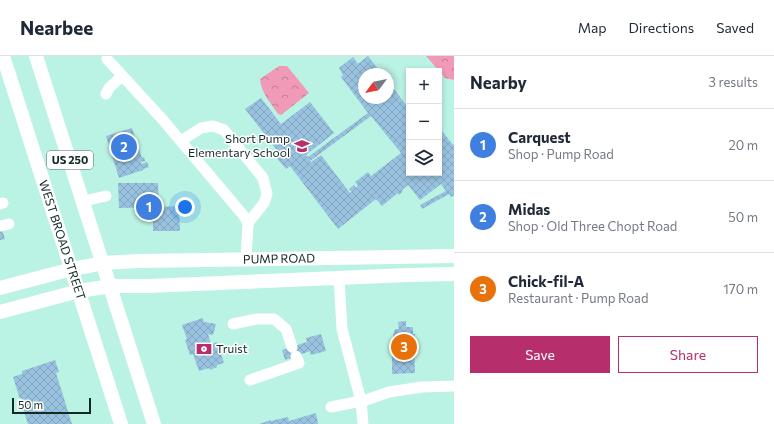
<!DOCTYPE html>
<meta charset="utf-8">
<style>
:root{--surface:#fff;--page:#f2f2f3;--text:#1f2937;--muted:#747a83;--line:#e0e1e3;--accent:#b72e6d}
body{margin:0;font-family:Commissioner,sans-serif;background:var(--page);color:var(--text)}
.controls{position:absolute;right:12px;top:12px;display:grid;overflow:hidden;border-radius:0px;box-shadow:0 2px 6px #0003}
.controls button{width:36px;height:36px;display:grid;place-items:center;padding:0;border:0;border-bottom:1px solid var(--line);background:var(--surface);color:var(--text);font:20px sans-serif}
.compass{position:absolute;left:358px;top:12px;width:36px;height:36px;border-radius:50%;background:var(--surface);box-shadow:0 2px 6px #0003;rotate:238deg}
.scale{position:absolute;left:12px;bottom:10px;width:79px;box-sizing:border-box;padding-left:4px;border:2px solid #122924;border-top:0;font-size:11px;line-height:14px;white-space:nowrap;color:#122924;-webkit-text-stroke:3px #fff;paint-order:stroke}
.you{position:absolute;left:185px;top:151px;width:14px;height:14px;margin:-10px;border:3px solid #fff;border-radius:50%;background:#1a73e8;box-shadow:0 0 0 6px #1a73e833}
.badge{display:grid;place-items:center;width:26px;height:26px;border-radius:50%;background:var(--accent);color:#fff;font-size:13px;font-weight:700}
.pin{position:absolute;translate:-50% -50%;border:2px solid #fff;box-shadow:0 1px 4px #0006}
.list{margin:0;padding:0;list-style:none}
h2{display:flex;justify-content:space-between;align-items:center;height:52px;margin:0;padding:0 16px;font-size:17px}
h2 small{font-size:13px;font-weight:400;color:var(--muted)}
.list li{display:grid;grid-template-columns:26px 1fr auto;gap:12px;align-items:center;box-sizing:border-box;height:72px;padding:0 16px;border-top:1px solid var(--line)}
.list b{display:block;font-size:15px;white-space:nowrap}
.list p{margin:0;font-size:13px;white-space:nowrap;color:var(--muted)}
.list em{font-size:13px;font-style:normal;color:var(--muted)}
.actions{display:flex;gap:8px;padding:12px 16px}
.actions a{flex:1;padding:9px 0;border:1px solid var(--accent);border-radius:0px;text-align:center;font-size:14px;color:var(--accent)}
.actions .main{background:var(--accent);color:#fff}
.icon{flex:none;width:22px;height:22px;fill:none;stroke:currentColor;stroke-width:2;stroke-linecap:round;stroke-linejoin:round}
.map{position:relative;flex:none;width:454px;height:368px;overflow:hidden}
header{display:flex;align-items:center;gap:24px;box-sizing:border-box;height:56px;padding:0 20px;background:var(--surface);border-bottom:1px solid var(--line)}
header strong{font-size:19px}
nav{display:flex;gap:22px;margin-inline-start:auto;font-size:14px}
main{display:flex}
aside{flex:1;background:var(--surface)}
.map>svg:first-child{display:block}
.forest{fill:url(#forest-crowns)}
.building{fill:url(#building-cross-hatch);fill-rule:evenodd}
.lines{fill:none;stroke-linecap:round;stroke-linejoin:round}
.minor{stroke:#fff;stroke-width:11}
.major{stroke:#fff;stroke-width:14}
.labels{text-anchor:middle;stroke-width:3;stroke-linejoin:round;paint-order:stroke}
.shield{fill:#fff;stroke:#596966;stroke-width:1}
.shield-label{font-size:11px;font-weight:bold;fill:#122924}
.poi-label{font-size:12px;fill:#122924;stroke:#fff;text-anchor:end}
.street-label{font-size:12px;fill:#122924;stroke:#fff}
</style>
<header>
<strong>Nearbee</strong>
<nav><a>Map</a><a>Directions</a><a>Saved</a></nav>
</header>
<main>
<div class="map">
<svg width="454" height="368" viewBox="0 0 454 368">
<defs>
<pattern id="forest-crowns" width="20" height="18" patternUnits="userSpaceOnUse"><rect width="20" height="18" fill="#f09ab8"/><path d="M2 6a3 3 0 1 1 6 0M12 15a3 3 0 1 1 6 0" fill="none" stroke="#c17e95"/></pattern>
<pattern id="building-cross-hatch" width="8" height="8" patternUnits="userSpaceOnUse"><rect width="8" height="8" fill="#98c2df"/><path d="M0 0l8 8M0 8l8-8" fill="none" stroke="#82a7bf"/></pattern>
</defs>
<rect width="100%" height="100%" fill="#baf2e4"/>
<g class="forest">
<path d="M426,0H454V24L445,22Z"/>
<path d="M279,10H287L309,37L281,59L278,58C271,47 261,37 260,23Z"/>
</g>
<g class="building">
<path d="M368,0L382,18H364V42H388V25L409,53V117H439V71L453,89L454,88V139L451,141L449,138L422,153L420,149L446,135L441,128L420,144L408,129L402,134L403,135L399,139L398,137L382,150L376,143L338,173L290,110L286,113L276,101L280,98L245,53L261,42L281,68L310,46L334,77L306,99L308,101L368,57L341,21L343,19L339,12L353,1L358,8ZM371,60L401,97L371,120L368,116L355,126L358,130L356,132L354,129L349,133L352,136L350,137L321,99L311,106L310,105Z"/>
<path d="M132,72L142,102L144,101L145,105L141,106V108L147,106L149,111L143,113V114L119,122L106,80Z"/>
<path d="M118,127H158L159,151L179,150L180,175H153V151L119,152Z"/>
<path d="M0,167L5,183L0,184Z"/>
<path d="M203,262L204,267L205,266L216,268L213,279L208,278L211,288L217,286L224,307L217,309V311L210,314L209,312L199,315L193,298L190,299L185,284L187,283L182,269Z"/>
<path d="M406,265V271H413V278H415V287H416V291H414L415,317L392,318V292H394L393,279L395,273H399L398,266Z"/>
<path d="M321,278L326,295L311,299L310,295L285,304L282,294L307,286L306,282Z"/>
<path d="M55,304L59,316L56,317L72,368H28L13,321L22,318V315Z"/>
<path d="M316,357L318,368H259L271,364V365L288,361L289,365Z"/>
</g>
<g class="lines">
<g class="minor">
<path d="M107,3L163,64L244,160L248,167L246,204"/>
<path d="M106,38L109,32L122,20"/>
<path d="M181,85L201,72L213,70L224,74L263,122L267,138L264,147L248,167"/>
<path d="M84,145L106,140"/>
<path d="M0,148L3,147"/>
<path d="M1,170L9,168"/>
<path d="M339,222L342,273L361,345L363,368"/>
<path d="M233,268L257,263H274L286,273L292,291"/>
<path d="M250,324L299,307L296,300"/>
<path d="M331,351L366,344L389,336L422,331L454,330"/>
</g>
<g class="major">
<path d="M3,0L121,368"/>
<path d="M36,0L154,368"/>
<path d="M0,232L72,213L88,210L103,207L139,205L454,200"/>
<path d="M0,256L79,235L111,230H148L408,219L454,218"/>
</g>
</g>
<defs>
<symbol id="school-bare" viewBox="-9 -9 18 18"><path d="M0-5L7-2L0 1L-7-2ZM-4 1L0 2.5L4 1V4Q0 6-4 4Z" fill="#b72e6d" stroke="#fff" stroke-width="2.5" paint-order="stroke"/></symbol>
<symbol id="bank-bare" viewBox="-9 -9 18 18"><path d="M-6-4H6V4H-6ZM0-2.3a2.3 2.3 0 1 0 0 4.6a2.3 2.3 0 1 0 0-4.6Z" fill="#b72e6d" stroke="#fff" stroke-width="2.5" paint-order="stroke"/></symbol>
</defs>
<g fill-rule="evenodd">
<use href="#school-bare" x="291" y="79" width="22" height="22"/>
<use href="#bank-bare" x="193" y="282" width="22" height="22"/>
</g>
<g class="labels">
<rect class="shield" x="47" y="95" width="46" height="18" rx="3"/>
<g class="shield-label">
<text x="70" y="108">US 250</text>
</g>
<g class="poi-label">
<text x="290" y="87">Short Pump<tspan x="290" dy="14">Elementary School</tspan></text>
<text x="216" y="297" text-anchor="start">Truist</text>
</g>
<g class="street-label">
<text transform="translate(62 184) rotate(72)" y="4">WEST BROAD STREET</text>
<text transform="translate(279 203) rotate(-1)" y="4">PUMP ROAD</text>
</g>
</g>
</svg>
<div class="controls">
<button>+</button>
<button>−</button>
<button><svg class="icon" aria-label="layers" viewBox="0 0 24 24"><path d="M12 4l9 5-9 5-9-5zM3 14l9 5 9-5"/></svg></button>
</div>
<svg class="compass" viewBox="-18 -18 36 36"><path d="M0-13l5 13h-10z" fill="#e53935"/><path d="M0 13l5-13h-10z" fill="#747a83"/></svg>
<div class="scale">50 m</div>
<div class="you"></div>
<div class="pin badge" style="left:149px;top:151px;background:#3f7fe0">1</div>
<div class="pin badge" style="left:124px;top:91px;background:#3f7fe0">2</div>
<div class="pin badge" style="left:404px;top:291px;background:#e8710a">3</div>
</div>
<aside>
<h2>Nearby<small>3 results</small></h2>
<ul class="list">
<li><span class="badge" style="background:#3f7fe0">1</span><div><b>Carquest</b><p>Shop · Pump Road</p></div><em>20 m</em></li>
<li><span class="badge" style="background:#3f7fe0">2</span><div><b>Midas</b><p>Shop · Old Three Chopt Road</p></div><em>50 m</em></li>
<li><span class="badge" style="background:#e8710a">3</span><div><b>Chick-fil-A</b><p>Restaurant · Pump Road</p></div><em>170 m</em></li>
</ul>
<div class="actions"><a class="main">Save</a><a>Share</a></div>
</aside>
</main>
